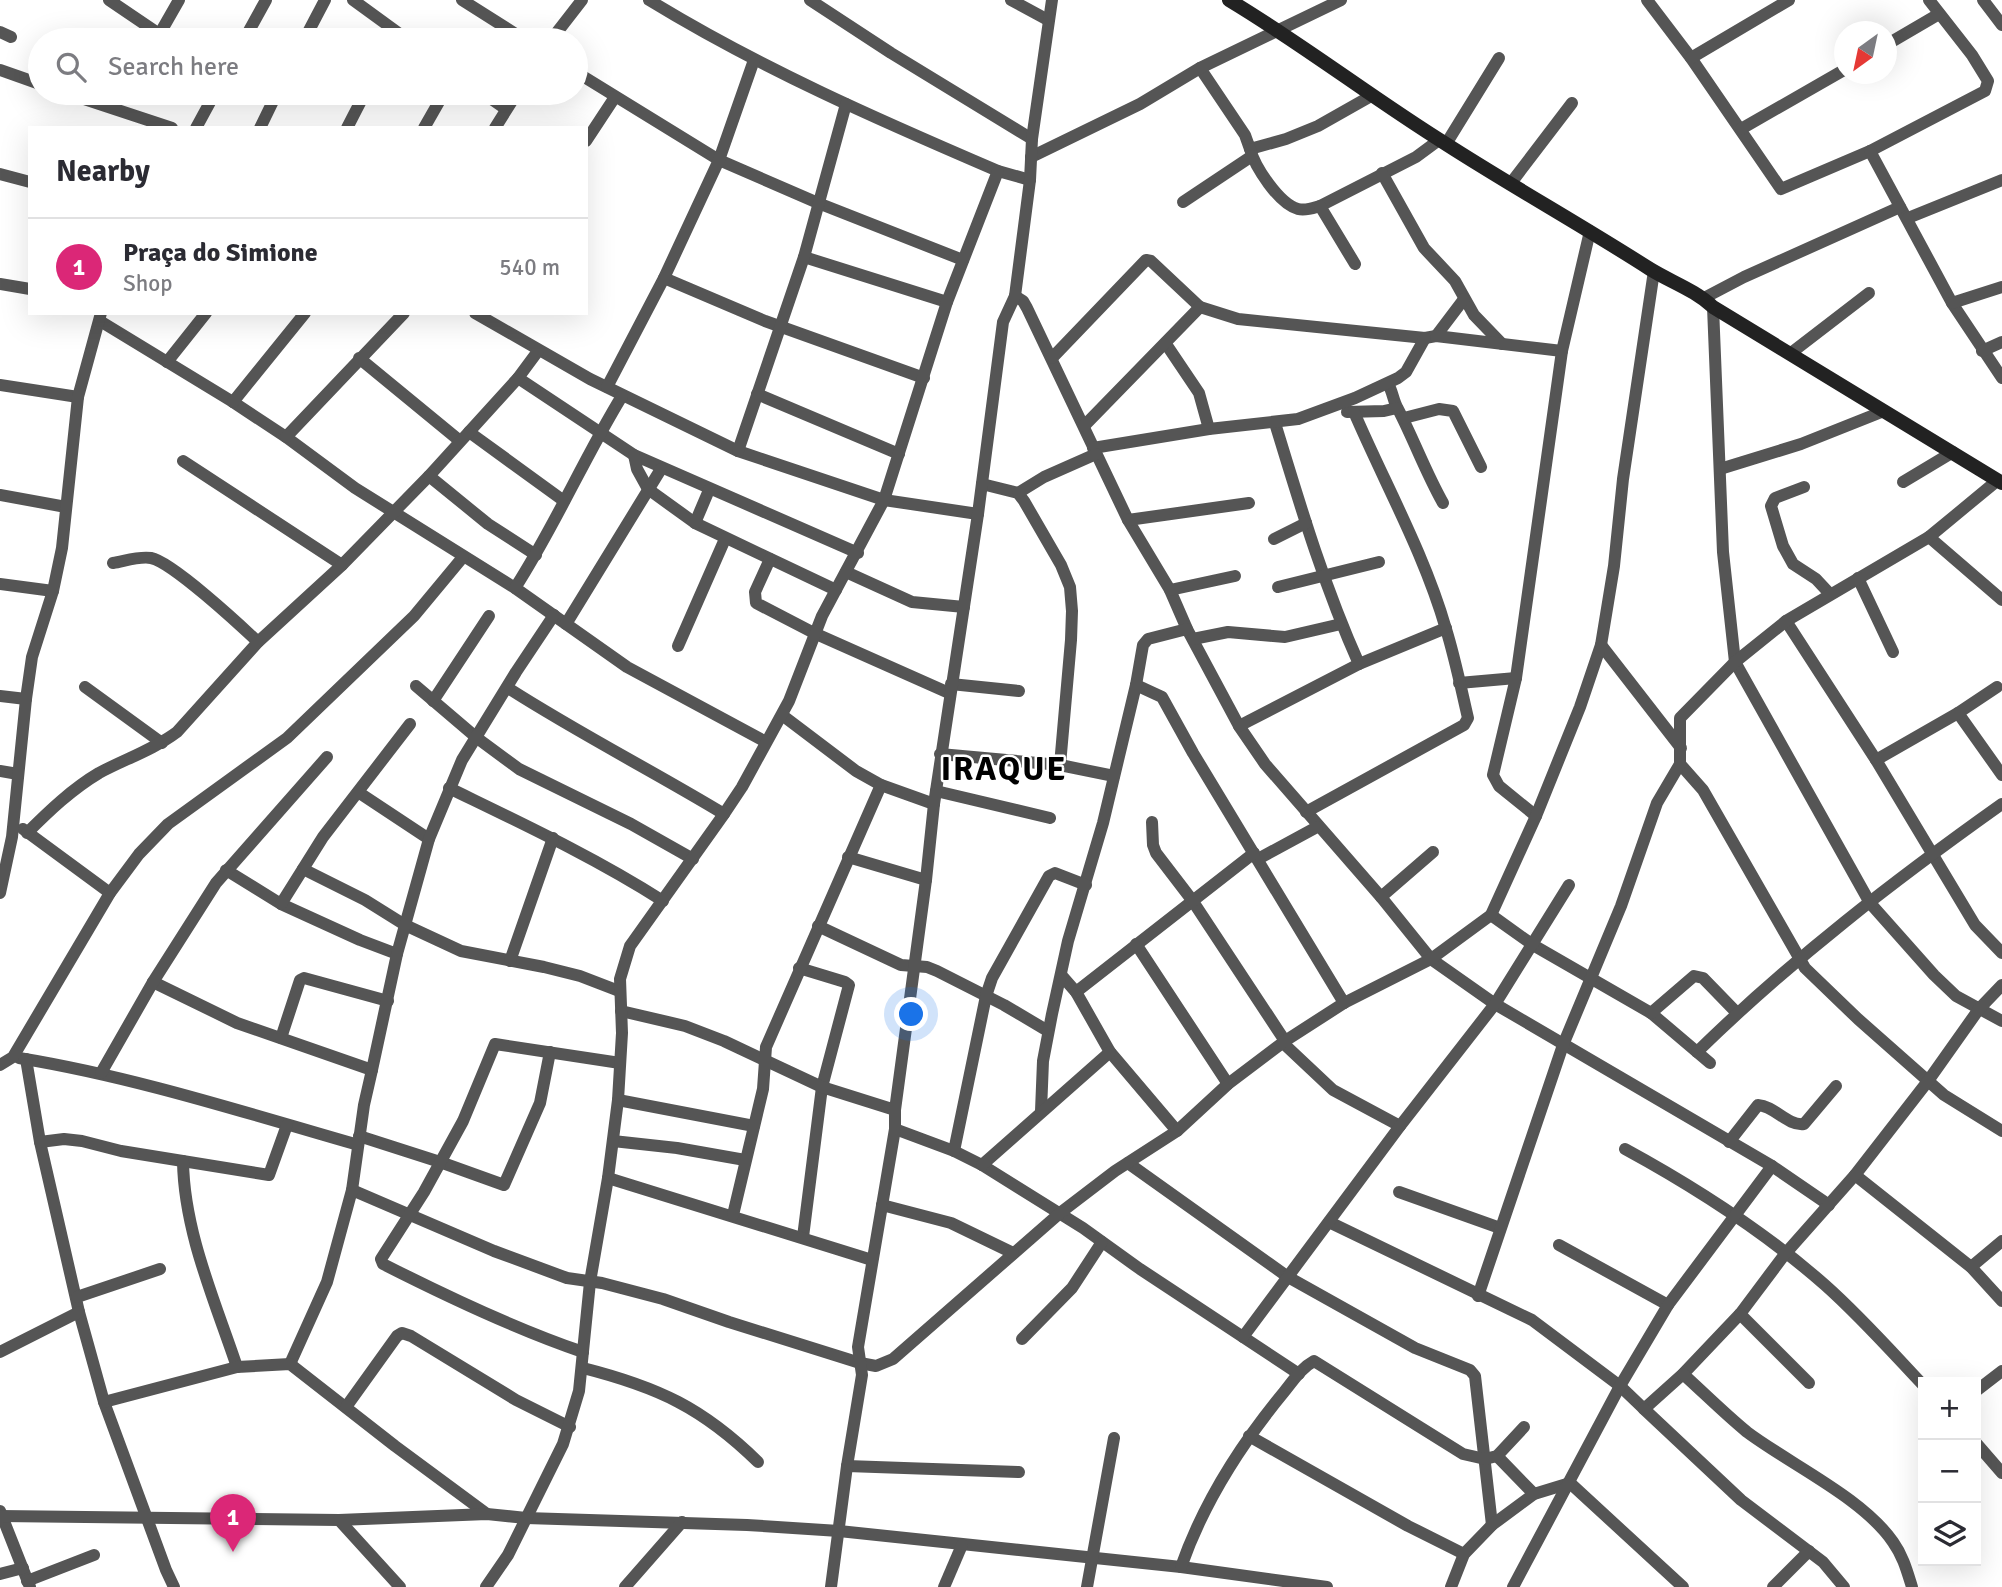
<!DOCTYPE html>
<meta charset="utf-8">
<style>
:root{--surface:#fff;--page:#f2f2f3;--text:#2b2b33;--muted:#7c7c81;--line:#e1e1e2;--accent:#db2777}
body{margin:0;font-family:Signika,sans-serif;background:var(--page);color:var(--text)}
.controls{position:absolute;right:21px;bottom:21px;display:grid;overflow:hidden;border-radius:0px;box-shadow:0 7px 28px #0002}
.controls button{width:63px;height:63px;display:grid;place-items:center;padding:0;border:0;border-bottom:2px solid var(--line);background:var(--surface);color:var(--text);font:35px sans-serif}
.compass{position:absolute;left:1834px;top:21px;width:63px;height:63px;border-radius:50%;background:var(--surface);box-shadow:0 7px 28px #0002;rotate:213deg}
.you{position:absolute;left:912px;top:1015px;width:24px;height:24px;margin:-18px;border:5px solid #fff;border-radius:50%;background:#1a73e8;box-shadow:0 0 0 10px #1a73e833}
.badge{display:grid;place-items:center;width:46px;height:46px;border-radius:50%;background:var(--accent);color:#fff;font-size:23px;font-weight:700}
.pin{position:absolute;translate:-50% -58px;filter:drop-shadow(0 2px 4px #0008)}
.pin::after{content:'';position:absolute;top:37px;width:24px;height:21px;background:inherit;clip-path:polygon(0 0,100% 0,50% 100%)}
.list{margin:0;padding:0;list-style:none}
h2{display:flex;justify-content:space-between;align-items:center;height:91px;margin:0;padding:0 28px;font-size:30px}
h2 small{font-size:23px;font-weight:400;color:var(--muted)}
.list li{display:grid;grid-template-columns:46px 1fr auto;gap:21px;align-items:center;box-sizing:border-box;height:98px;padding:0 28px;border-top:2px solid var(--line)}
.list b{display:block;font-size:26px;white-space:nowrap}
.list p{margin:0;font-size:23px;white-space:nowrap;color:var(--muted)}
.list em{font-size:23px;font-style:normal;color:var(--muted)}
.icon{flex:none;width:38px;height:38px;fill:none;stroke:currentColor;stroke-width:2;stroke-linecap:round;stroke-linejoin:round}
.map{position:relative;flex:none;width:2002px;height:1587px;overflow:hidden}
.search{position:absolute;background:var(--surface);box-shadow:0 7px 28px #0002;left:28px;top:28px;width:560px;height:77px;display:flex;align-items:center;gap:18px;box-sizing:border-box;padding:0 24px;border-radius:38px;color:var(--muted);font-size:26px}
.panel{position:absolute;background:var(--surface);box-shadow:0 7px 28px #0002;left:28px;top:126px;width:560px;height:189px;border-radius:0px}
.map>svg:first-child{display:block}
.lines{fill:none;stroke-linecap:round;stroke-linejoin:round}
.street{stroke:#555;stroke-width:12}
.secondary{stroke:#222;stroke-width:14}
.labels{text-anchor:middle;stroke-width:5;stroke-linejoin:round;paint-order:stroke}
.district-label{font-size:33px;font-weight:bold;letter-spacing:2px;fill:#000;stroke:#fff}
</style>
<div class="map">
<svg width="2002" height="1587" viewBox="0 0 2002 1587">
<rect width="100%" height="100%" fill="#fff"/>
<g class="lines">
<g class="street">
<path d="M109,0L168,40"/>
<path d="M353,0L408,40"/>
<path d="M462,0L525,40"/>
<path d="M649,0C760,68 879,120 998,171L1030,180"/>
<path d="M810,0L891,53L1032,139"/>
<path d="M1011,0L1048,20"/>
<path d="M1647,0L1691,58L1781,189L1870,151L1985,91L1988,81L1972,55L1929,0"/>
<path d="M1983,0L2002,25"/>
<path d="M0,32L11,37"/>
<path d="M159,35L179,0"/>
<path d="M244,40L266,0"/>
<path d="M304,40L325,0"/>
<path d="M551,40L582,0"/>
<path d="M1886,45L1939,14"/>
<path d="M1691,58L1789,0"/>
<path d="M1200,68L1245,135L1250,149L1286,139L1318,126L1371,96"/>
<path d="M0,70L40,84"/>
<path d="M576,72L719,160L818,203L963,260"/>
<path d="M66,93L172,128"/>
<path d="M483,93L506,109"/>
<path d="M196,128L215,93"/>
<path d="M260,128L277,93"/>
<path d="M347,128L365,93"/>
<path d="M424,128L444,93"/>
<path d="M495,128L517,93"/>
<path d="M1741,129L1844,70"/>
<path d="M586,141L615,97"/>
<path d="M1446,144L1499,58"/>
<path d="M1250,149C1255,167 1279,204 1298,209C1306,211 1313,208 1320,206L1416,157L1439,140"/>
<path d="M1870,151L1952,303L2002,378"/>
<path d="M1031,157L1140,104L1200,68L1341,0"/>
<path d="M1382,173L1424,248L1455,281L1474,315L1502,344"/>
<path d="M0,174L30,182"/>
<path d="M1511,183L1572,103"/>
<path d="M1183,202L1252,156"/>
<path d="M1320,206L1355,264"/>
<path d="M1908,218L2002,180"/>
<path d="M804,257L947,302"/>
<path d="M664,278L765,321L924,378"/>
<path d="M0,284L30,289"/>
<path d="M1015,296L1023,301L1027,308L1128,520L1170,590L1187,629L1239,726L1265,764L1381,897L1431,959L1495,1004L1772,1166L1829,1205"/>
<path d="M1704,298L1744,277L1900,207"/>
<path d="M1952,303L2002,287"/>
<path d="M1713,307L1723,552L1735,662L1870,903L1934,975L1956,996L2002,1021"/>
<path d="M475,313L590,379L738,451L884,500L978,514"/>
<path d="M100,321L233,402L286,437L355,488L515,588L627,667L766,742"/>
<path d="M1436,336L1464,299"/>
<path d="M1166,344L1199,393L1209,429"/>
<path d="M1982,351L2002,342"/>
<path d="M1791,353L1869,293"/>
<path d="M359,358L460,441"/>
<path d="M1052,358L1146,260L1151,261L1200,307"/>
<path d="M167,362L206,313"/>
<path d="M518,378L634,455L858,553"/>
<path d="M1388,384C1393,392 1393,401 1398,409C1414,440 1426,473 1443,503"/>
<path d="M0,385L78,397"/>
<path d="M607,387L664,278L719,160L754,60"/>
<path d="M757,394L899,454"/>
<path d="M233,402L305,313"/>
<path d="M1347,412L1384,411L1397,408"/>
<path d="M1404,418L1439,409L1453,411L1481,467"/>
<path d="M1275,423C1300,505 1324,586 1359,664"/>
<path d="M1084,426L1200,307L1238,319L1425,338L1436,336L1562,351"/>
<path d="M469,432L564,501"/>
<path d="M286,437L404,313"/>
<path d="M1093,448L1209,429L1298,419L1355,398L1398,378L1406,372L1425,338"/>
<path d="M738,451L804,257L846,104"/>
<path d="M634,455L637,469L648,489L695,523L836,590"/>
<path d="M183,461L342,565"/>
<path d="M1720,469L1801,444L1884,411"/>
<path d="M429,476L488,524L536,555"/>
<path d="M1903,482L1953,452"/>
<path d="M982,484L1018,493L1024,501L1061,565L1070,587L1072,611L1071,640L1060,765"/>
<path d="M1804,487L1775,498L1771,506L1783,546L1793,564L1816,579L1830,594"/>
<path d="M1018,493L1044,477L1096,454"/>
<path d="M0,495L66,507"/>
<path d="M1128,520L1249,503"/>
<path d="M695,523L709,490"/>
<path d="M1929,537L2002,600"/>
<path d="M1274,539L1306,523"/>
<path d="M770,559L755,592L756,603L814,633L949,693"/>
<path d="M113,563C125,561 139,556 151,558C172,562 240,625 258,642"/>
<path d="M846,572L912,602L964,607"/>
<path d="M1858,578L1893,652"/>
<path d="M0,584L53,591"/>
<path d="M1278,587L1379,562"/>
<path d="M515,588C555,526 584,458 622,396"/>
<path d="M1170,590L1235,576"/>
<path d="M1786,621L1876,760L1975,925L2002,953"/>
<path d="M566,624L661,469"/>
<path d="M1193,639L1228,632L1285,637L1341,624"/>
<path d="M1601,645L1681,748"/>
<path d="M678,646L725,539"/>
<path d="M1459,683L1516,678"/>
<path d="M951,684L1019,691"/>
<path d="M1136,685L1162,697L1193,753L1344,1003"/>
<path d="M416,686L477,738L519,769L631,824L693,859"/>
<path d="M85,687L162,743"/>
<path d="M508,688C578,733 653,771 724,814"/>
<path d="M0,696L26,699"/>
<path d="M433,701L489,616"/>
<path d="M1958,713L2002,775"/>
<path d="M782,715L856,771L881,785L934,804"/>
<path d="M1239,726L1359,664L1446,628"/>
<path d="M940,754L1060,765L1114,776"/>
<path d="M1876,760L1958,713L1997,687"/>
<path d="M1680,764L1703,790L1805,968L1858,1019L1944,1095L2002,1131"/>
<path d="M0,771L18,774"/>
<path d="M449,788C521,823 594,857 663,901"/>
<path d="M936,791L1050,818"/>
<path d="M358,792L429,839"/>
<path d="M1306,812L1464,725L1468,718C1461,688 1455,658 1446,629C1424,553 1385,484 1354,412"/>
<path d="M1536,816L1499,786L1493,775L1516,678L1562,351L1590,231"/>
<path d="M1152,822L1153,845L1156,853L1192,900L1285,1041"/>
<path d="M23,829L110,893"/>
<path d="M27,833C49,811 72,789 99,773C125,759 153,750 177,732L258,642L342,565L429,476L518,378L538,351"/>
<path d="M848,857L926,880"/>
<path d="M1258,859L1317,827"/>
<path d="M303,869L365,900L405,925L461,951L544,967L580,976L619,991"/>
<path d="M226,870L281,904L360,940L397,954"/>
<path d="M0,893L12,837L26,699L32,657L53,591L62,548L78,397L101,313"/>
<path d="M1381,897L1433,852"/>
<path d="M281,904L323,837L410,724"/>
<path d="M1491,915L1533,945L1651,1013L1710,1063"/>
<path d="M818,926L901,965L927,967L937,971L1004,1005L1048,1031"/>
<path d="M1136,944L1228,1084"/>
<path d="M510,961L553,838"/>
<path d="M799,968L845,982L849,985L822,1087L803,1237"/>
<path d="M1062,976L1076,992L1110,1052L1177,1131"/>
<path d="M153,982L237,1023L372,1070"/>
<path d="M1076,992L1254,853"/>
<path d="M621,1011L685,1026L724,1041L822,1087L895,1110"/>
<path d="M1651,1013L1694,976L1703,978L1737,1013"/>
<path d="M281,1038L300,980L304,978L388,1001"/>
<path d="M1283,1043L1333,1090L1400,1126"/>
<path d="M1697,1052C1791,960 1895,880 2002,804"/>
<path d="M19,1058C135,1077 246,1113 358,1145"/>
<path d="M26,1059L40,1142L79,1312L104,1402L166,1570L174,1587"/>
<path d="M0,1065L13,1057L110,893L139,854L168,824L287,738L414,616L463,557"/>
<path d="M101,1073L153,982L216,883L327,757"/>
<path d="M618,1100L754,1126"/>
<path d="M1041,1111L1043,1061L1052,1014L1068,941L1103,823L1136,685L1143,645L1148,639L1187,629"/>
<path d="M895,1129L954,1151L982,1165L1083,1228L1140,1269L1299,1374"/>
<path d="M359,1136L440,1162L504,1185L540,1103L550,1052"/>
<path d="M613,1141L677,1148L745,1160"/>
<path d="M40,1142L64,1139L82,1141L121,1151L269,1175L287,1125"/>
<path d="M1729,1142L1758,1105C1775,1106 1787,1126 1804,1124L1836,1086"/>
<path d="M1625,1149C1693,1186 1767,1234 1825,1285C1860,1316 1891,1351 1923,1385"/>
<path d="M954,1151L986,996L992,978L1049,876L1055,873L1086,885"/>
<path d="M183,1161C184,1232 215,1301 237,1367"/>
<path d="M1128,1163L1288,1277L1415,1348L1470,1370L1475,1376L1492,1525"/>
<path d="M982,1165L1110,1052"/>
<path d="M1855,1175L1971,1267L2002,1301"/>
<path d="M608,1178L872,1260"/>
<path d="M352,1190L494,1251L567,1278L602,1283L663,1299L729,1322L860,1363L876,1366L893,1359L1060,1213L1115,1171L1177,1131L1228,1084L1285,1041L1344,1003L1431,959L1491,915L1536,816L1580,707L1601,645L1614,566L1623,479L1654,271"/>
<path d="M1399,1192L1500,1228"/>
<path d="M882,1205L951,1223L1013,1253"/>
<path d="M733,1215L763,1089L766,1047L881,785"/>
<path d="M1329,1222L1532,1320L1620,1386L1644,1409L1683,1374L1740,1314L1785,1254L1855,1175L1928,1081L1979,1009L2002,985"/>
<path d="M1559,1245L1668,1305"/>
<path d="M1971,1267L2002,1241"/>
<path d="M1478,1296L1563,1045L1621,906L1657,803L1680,764V718L1735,662L1786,621L1929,537L1998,480"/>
<path d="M77,1297L160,1269"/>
<path d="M1740,1314L1809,1383"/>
<path d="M1243,1337L1400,1126L1495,1004L1569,885"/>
<path d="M1022,1339L1072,1288L1102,1242"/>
<path d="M0,1352L79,1312"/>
<path d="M583,1352C515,1329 448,1297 383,1264L381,1259L424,1192L463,1121L495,1044L620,1063"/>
<path d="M290,1364L327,1282L352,1190L364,1105L372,1070L397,954L429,839L462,760L516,672L554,615"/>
<path d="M583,1368C658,1387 703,1408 758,1462"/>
<path d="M1683,1374C1704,1393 1725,1414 1747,1432C1791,1465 1863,1498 1893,1542C1903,1556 1907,1571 1912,1587"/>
<path d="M1976,1391L2002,1371"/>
<path d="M104,1402L237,1367L290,1364L395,1446L487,1514"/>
<path d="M346,1407L397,1336L402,1333L411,1336L516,1400L570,1427"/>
<path d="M1644,1409L1741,1500L1823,1562L1844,1587"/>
<path d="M1249,1436L1408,1526L1464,1554"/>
<path d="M1976,1443L2002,1473"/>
<path d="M1497,1456L1534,1494"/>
<path d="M847,1466L1019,1472"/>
<path d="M0,1511L30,1587"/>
<path d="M0,1516L339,1520L487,1514L526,1518L747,1525L839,1531L1181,1567L1327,1587"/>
<path d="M339,1520L400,1587"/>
<path d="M1181,1567C1203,1504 1241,1444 1284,1392C1293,1381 1301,1368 1314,1361L1463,1454L1485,1459L1497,1456L1524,1427"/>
<path d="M0,1574L23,1568"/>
<path d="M27,1581L94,1555"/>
<path d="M486,1587L508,1555L563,1444L579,1391L590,1282L608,1178L618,1100L622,1033L620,979L630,946L724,814L742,787L789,701L822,616L884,500L947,302L998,171"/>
<path d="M625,1587L682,1522"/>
<path d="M831,1587L847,1466L862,1375L858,1347L895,1129V1110L926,880L934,804L978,514L1003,322L1015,296L1030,180L1032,139L1052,0"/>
<path d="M944,1587L962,1545"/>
<path d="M1087,1587L1114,1438"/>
<path d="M1451,1587L1464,1554L1492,1525L1534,1494L1570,1483L1683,1587"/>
<path d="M1513,1587L1620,1386L1668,1305L1772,1166"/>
<path d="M1773,1587L1809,1551"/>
</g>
<path class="secondary" d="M1229,0C1304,45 1372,98 1446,144C1513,187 1583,226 1650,269C1671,282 1695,290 1713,307L2002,483"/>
</g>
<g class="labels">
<g class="district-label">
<text x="1004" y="780">IRAQUE</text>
</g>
</g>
</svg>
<div class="controls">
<button>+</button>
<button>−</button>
<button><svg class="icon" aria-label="layers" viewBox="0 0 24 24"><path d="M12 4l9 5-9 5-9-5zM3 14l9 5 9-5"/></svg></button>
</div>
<svg class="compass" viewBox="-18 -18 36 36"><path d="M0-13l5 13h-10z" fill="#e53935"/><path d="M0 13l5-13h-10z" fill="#7c7c81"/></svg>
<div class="you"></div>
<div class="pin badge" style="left:233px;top:1552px">1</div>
<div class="search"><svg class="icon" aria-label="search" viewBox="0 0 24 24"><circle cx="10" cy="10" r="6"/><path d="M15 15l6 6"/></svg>Search here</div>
<section class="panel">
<h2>Nearby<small></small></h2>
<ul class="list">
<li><span class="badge">1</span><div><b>Praça do Simione</b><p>Shop</p></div><em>540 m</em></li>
</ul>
</section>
</div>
